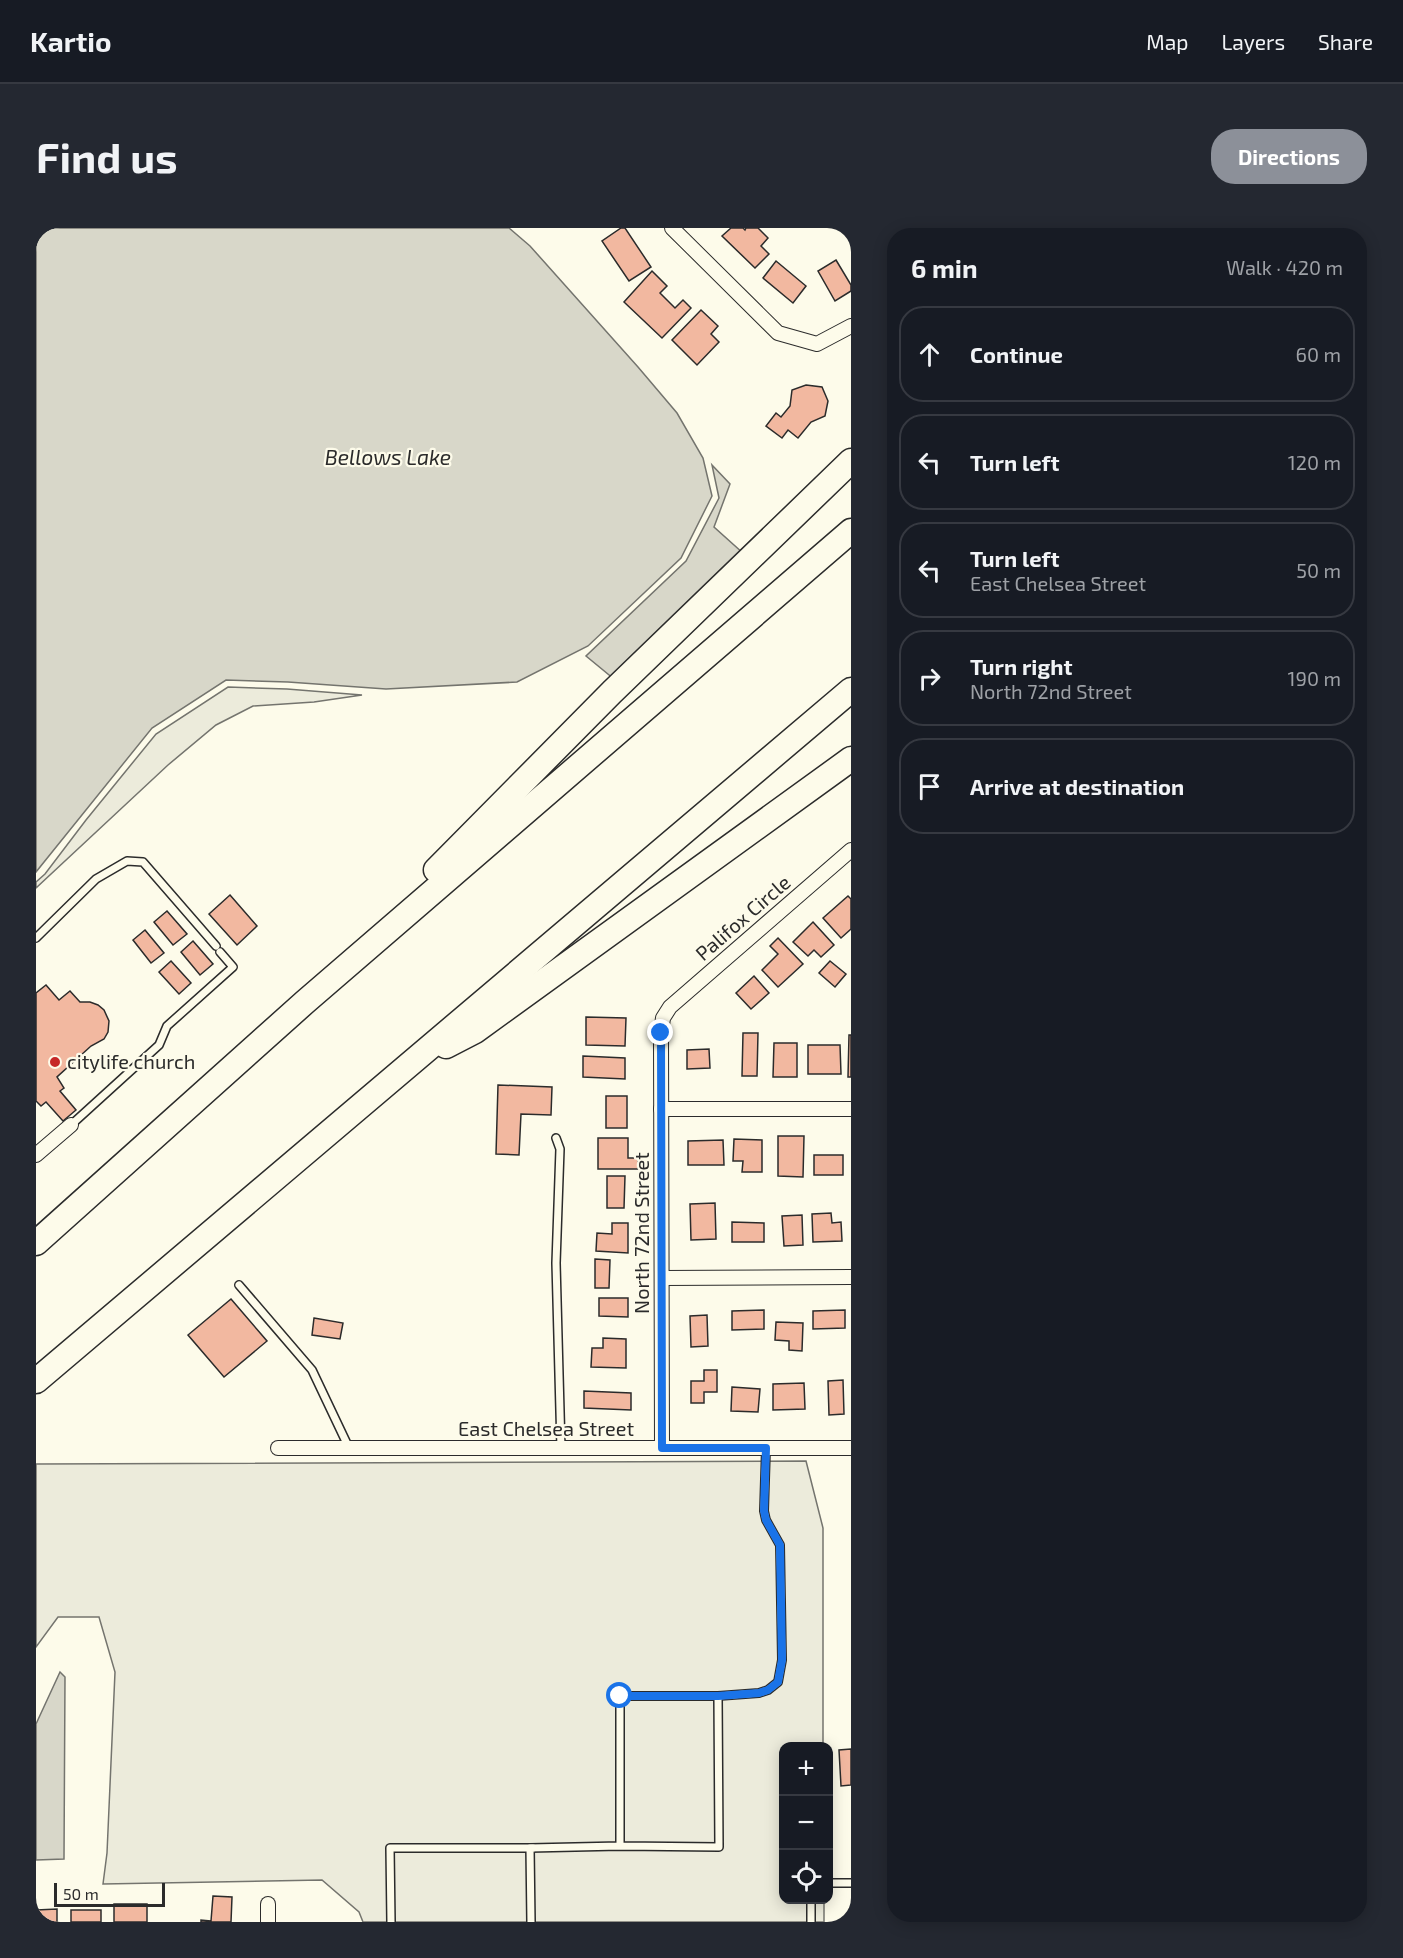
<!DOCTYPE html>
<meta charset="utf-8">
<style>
:root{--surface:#171b24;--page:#242831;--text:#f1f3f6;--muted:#9ea1a6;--line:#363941;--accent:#8c9099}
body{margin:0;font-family:"Exo 2",sans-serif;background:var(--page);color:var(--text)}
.controls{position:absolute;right:18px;bottom:18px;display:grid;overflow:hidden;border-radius:12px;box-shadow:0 3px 15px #0003}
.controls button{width:54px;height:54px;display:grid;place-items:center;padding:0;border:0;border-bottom:2px solid var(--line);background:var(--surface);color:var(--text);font:30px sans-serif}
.scale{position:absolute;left:18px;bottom:15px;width:111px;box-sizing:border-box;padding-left:6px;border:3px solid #2b2b2b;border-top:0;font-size:16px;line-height:21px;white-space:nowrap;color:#2b2b2b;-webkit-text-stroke:4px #fdfbea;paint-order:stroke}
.stop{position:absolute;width:18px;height:18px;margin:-14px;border:4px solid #1a73e8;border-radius:50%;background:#fff}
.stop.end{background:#1a73e8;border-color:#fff;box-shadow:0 2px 6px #0008}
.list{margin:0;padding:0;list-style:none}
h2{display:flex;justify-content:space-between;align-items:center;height:78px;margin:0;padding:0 24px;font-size:26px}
h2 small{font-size:20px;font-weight:400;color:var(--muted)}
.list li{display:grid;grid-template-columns:39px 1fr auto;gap:18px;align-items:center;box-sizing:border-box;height:96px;margin:0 12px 12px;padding:0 12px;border:2px solid var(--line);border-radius:24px}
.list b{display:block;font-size:22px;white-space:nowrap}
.list p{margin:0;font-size:20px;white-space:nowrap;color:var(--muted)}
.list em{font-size:20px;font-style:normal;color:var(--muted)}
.icon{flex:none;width:33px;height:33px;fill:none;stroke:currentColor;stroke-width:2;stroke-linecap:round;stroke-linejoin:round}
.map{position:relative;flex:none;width:815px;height:1694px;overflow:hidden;border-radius:24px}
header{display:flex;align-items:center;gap:36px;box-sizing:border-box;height:84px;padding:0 30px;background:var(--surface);border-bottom:2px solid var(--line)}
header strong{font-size:28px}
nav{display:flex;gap:33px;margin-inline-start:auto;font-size:21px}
.intro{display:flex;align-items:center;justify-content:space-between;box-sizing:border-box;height:144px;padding:0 36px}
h1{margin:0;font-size:42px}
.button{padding:15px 27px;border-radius:24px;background:var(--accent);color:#fff;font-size:21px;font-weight:700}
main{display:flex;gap:36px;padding:0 36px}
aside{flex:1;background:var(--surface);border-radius:24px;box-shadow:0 3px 15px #0003}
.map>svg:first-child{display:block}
.green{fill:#ecebdb;stroke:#74746e;stroke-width:1.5}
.water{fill:#d8d7c9;stroke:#74746e;stroke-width:1.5}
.building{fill:#f2b8a0;stroke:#2b2b2b;stroke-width:1.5}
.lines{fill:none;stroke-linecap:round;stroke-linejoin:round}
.lane-casing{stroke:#2b2b2b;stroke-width:10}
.street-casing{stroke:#2b2b2b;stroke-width:16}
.highway-casing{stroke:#2b2b2b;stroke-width:27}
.lane{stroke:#fdfbea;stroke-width:7}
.street{stroke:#fdfbea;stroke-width:14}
.highway{stroke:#fdfbea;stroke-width:24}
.route{stroke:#1a73e8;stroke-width:8}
.poi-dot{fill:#c62828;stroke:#fdfbea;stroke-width:2}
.labels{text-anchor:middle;stroke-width:4.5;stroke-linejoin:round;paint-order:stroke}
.street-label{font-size:20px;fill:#2b2b2b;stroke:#fdfbea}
.poi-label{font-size:20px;fill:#2b2b2b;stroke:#fdfbea;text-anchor:start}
.water-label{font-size:21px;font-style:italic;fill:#2b2b2b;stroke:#fdfbea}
</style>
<header>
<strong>Kartio</strong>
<nav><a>Map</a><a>Layers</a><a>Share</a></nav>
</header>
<div class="intro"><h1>Find us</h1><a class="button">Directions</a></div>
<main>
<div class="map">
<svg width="815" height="1694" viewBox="0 0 815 1694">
<rect width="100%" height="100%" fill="#fdfbea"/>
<g class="green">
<path d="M192,459L251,461L326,467L278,474L217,478L180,497L132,537L0,660V654L9,646L50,592L120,506Z"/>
<path d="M770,1233L787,1300V1518H748V1672H788V1694H327L323,1684L286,1652L67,1656L71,1625L79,1444L63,1389H22L0,1419V1236Z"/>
</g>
<g class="water">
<path d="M0,0H473L494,18L602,139L641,185L667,230L676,268L645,330L552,418L481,454L350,461L252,454L190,452L116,500L0,644Z"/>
<path d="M676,237L694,256L678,299L708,326L578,451L550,428L650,333L683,270Z"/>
<path d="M24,1444L29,1449L28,1631L0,1632V1496Z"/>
</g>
<g class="building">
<path d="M585,0H589L615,39L593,53L566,13Z"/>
<path d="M695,0H707L709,2L710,0H722L732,10L725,18L733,26L719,40L686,8Z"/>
<path d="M800,32L815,57V63L799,73L782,43Z"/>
<path d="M740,33L770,58L757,75L727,50Z"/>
<path d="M616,43L631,58L624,65L639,80L647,72L655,80L626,110L588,74Z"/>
<path d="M665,82L682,98L675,106L683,114L661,137L636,112Z"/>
<path d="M770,157L786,159L792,173L789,188L775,194L762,210L752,202L746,210L730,198L740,185L745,189L754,178L756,162Z"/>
<path d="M194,667L221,698L201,717L173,686Z"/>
<path d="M812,668L815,671V701L805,710L787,690Z"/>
<path d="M131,683L151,706L137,717L118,694Z"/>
<path d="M777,694L798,717L785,729L778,722L772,728L757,714Z"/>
<path d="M109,702L128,725L115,735L97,712Z"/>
<path d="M742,710L767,736L742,759L726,742L742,726L734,718Z"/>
<path d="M157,713L177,736L164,747L145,724Z"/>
<path d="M135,733L155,755L143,766L123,744Z"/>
<path d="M794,733L810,746L799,759L783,745Z"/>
<path d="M718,748L733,765L715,781L700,765Z"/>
<path d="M10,757L23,772L34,763L44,774H54L62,777L68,782L73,793L72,804L68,811L55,818L21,849L28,860L24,863L40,882L27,893L10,874L5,878L0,873V765Z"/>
<path d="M550,789L590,790L589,818L550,817Z"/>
<path d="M707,805H722L721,848H706Z"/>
<path d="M813,807H815V849H812Z"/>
<path d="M738,815H761V849H737Z"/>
<path d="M772,817H804L805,846H772Z"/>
<path d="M673,821L674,840L651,841V822Z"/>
<path d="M547,828L589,830V851L547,849Z"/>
<path d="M462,857L516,859L515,887L485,886L483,927L460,926Z"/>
<rect x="570" y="868" width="21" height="32"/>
<path d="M742,908H768L767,949L742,948Z"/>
<path d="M562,910H592V930H602V941H562Z"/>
<path d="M698,911L726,912V944H706L707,933H697Z"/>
<path d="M687,912L688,937H652V913Z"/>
<rect x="778" y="927" width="29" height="20"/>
<path d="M571,948H589L588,980H571Z"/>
<path d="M679,975L680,1011L655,1012L654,976Z"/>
<path d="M795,985L796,995L805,994L806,1013L777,1014L776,986Z"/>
<path d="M766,987L767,1017L748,1018L746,988Z"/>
<path d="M696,994L728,995V1014H696Z"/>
<path d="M576,995H592V1025L560,1023L561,1005L576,1006Z"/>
<path d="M559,1031L574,1032L573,1060H559Z"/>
<path d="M563,1070H592V1089L563,1088Z"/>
<path d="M195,1071L231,1113L188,1149L152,1107Z"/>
<path d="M728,1082V1101L696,1102V1083Z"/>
<path d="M809,1082V1100L777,1101V1083Z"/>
<path d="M671,1087L672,1118L655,1119L654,1088Z"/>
<path d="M278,1090L307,1095L304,1111L276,1107Z"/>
<path d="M740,1094L767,1095L766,1123L753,1122V1113L739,1112Z"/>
<path d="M567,1110L590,1111V1140L555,1139L556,1120H567Z"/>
<path d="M668,1142H681V1164H668V1175H655V1153H668Z"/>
<path d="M807,1152L808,1186L793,1187L792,1153Z"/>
<path d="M768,1155L769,1181L737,1182V1156Z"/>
<path d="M696,1159L724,1161L722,1184L695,1183Z"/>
<path d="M548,1163L595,1165V1182L548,1180Z"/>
<path d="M815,1521V1557L805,1558L803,1522Z"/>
<path d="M177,1668L196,1669L195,1694H165V1692L175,1693Z"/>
<rect x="78" y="1676" width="33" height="18"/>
<path d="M21,1681V1694H0V1682Z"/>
<rect x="35" y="1682" width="30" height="12"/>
</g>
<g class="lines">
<defs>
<g id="lane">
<path d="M0,710L60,651L91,633L107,634L180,718"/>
<path d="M35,897L123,817L131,798L197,739L184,724"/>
<path d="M520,910L524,921L520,1035L525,1220"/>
<path d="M203,1057L276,1142L313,1220"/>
<path d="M682,1468L723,1465L732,1462L742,1454L746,1432L744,1317L730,1292L728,1283L730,1220"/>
<path d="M792,1655H815"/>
<path d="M775,1672V1694"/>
<path d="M355,1694L354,1620H497"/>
<path d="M495,1694L494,1620L584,1618L683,1619L682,1468H584V1618"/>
</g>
<g id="street">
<path d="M636,0L742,105L781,116L815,98"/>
<path d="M625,881H815"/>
<path d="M0,927L35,897"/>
<path d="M626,1050L815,1049"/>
<path d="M242,1220H815"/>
<path d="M626,1220L625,805L627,790L634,779L815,622"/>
<path d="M232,1676V1694"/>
</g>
<g id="highway">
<path d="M400,642L576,464L815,233"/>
<path d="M410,818L439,803L815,531"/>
<path d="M0,1015L269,774L815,303"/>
<path d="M0,1153L815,462"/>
</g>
</defs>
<use href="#lane" class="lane-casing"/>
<use href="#street" class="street-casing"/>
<use href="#highway" class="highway-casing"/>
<use href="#lane" class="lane"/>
<use href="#street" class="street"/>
<use href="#highway" class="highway"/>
</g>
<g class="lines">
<path class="route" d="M584,1468H682L723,1465L732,1462L742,1454L746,1432L744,1317L730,1292L728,1283L730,1220H626L625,805"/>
</g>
<circle class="poi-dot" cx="19" cy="834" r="6"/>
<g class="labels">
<g class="street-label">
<text transform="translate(707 690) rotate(-41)" y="7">Palifox Circle</text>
<text transform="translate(606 1005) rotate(-90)" y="7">North 72nd Street</text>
<text x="510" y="1208">East Chelsea Street</text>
</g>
<g class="poi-label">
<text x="31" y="841">citylife church</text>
</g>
<g class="water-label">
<text x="352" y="237">Bellows Lake</text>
</g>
</g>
</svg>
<div class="controls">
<button>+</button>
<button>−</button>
<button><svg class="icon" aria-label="locate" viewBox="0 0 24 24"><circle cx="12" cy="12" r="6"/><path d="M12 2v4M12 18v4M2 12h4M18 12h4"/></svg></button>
</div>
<div class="scale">50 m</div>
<div class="stop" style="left:584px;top:1468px"></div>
<div class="stop end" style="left:625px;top:805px"></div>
</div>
<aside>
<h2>6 min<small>Walk · 420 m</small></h2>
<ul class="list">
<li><svg class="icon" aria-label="ahead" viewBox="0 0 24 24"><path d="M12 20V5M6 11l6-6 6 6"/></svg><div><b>Continue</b></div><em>60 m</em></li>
<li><svg class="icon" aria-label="left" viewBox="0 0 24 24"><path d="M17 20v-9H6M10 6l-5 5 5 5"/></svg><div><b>Turn left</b></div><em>120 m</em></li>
<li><svg class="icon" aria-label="left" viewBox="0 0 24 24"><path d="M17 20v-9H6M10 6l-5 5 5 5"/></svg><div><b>Turn left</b><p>East Chelsea Street</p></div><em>50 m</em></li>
<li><svg class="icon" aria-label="right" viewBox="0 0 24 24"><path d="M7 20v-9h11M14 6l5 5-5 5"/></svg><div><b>Turn right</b><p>North 72nd Street</p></div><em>190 m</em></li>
<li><svg class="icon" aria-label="arrive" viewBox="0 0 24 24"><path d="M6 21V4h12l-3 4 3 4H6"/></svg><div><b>Arrive at destination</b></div></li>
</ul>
</aside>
</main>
